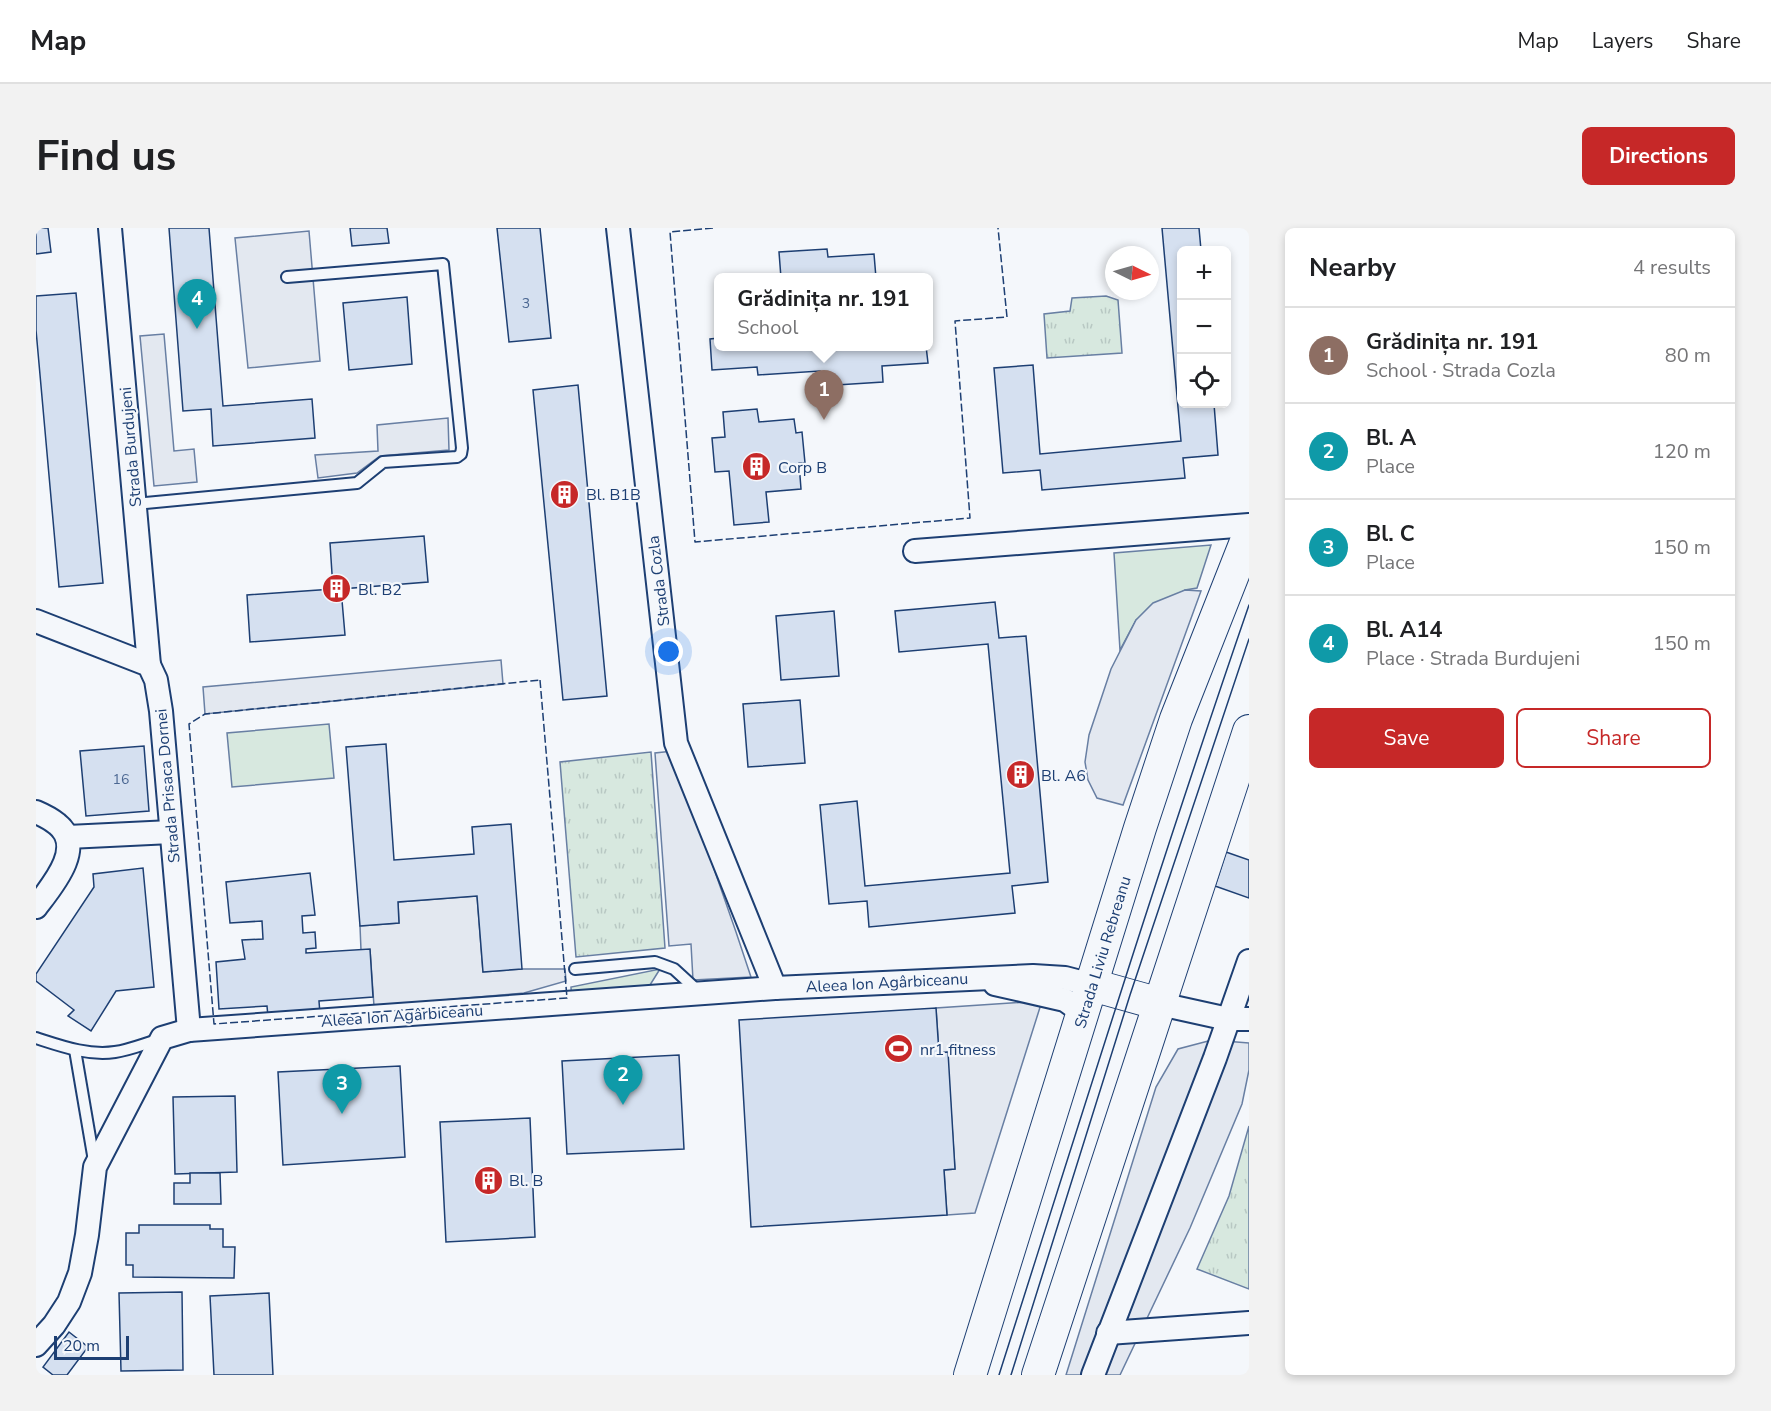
<!DOCTYPE html>
<meta charset="utf-8">
<style>
:root{--surface:#fff;--page:#f2f2f2;--text:#202124;--muted:#757577;--line:#e0e0e0;--accent:#c62828}
body{margin:0;font-family:"Nunito Sans",sans-serif;background:var(--page);color:var(--text)}
.controls{position:absolute;right:18px;top:18px;display:grid;overflow:hidden;border-radius:9px;box-shadow:0 3px 9px #0003}
.controls button{width:54px;height:54px;display:grid;place-items:center;padding:0;border:0;border-bottom:2px solid var(--line);background:var(--surface);color:var(--text);font:30px sans-serif}
.compass{position:absolute;left:1069px;top:18px;width:54px;height:54px;border-radius:50%;background:var(--surface);box-shadow:0 3px 9px #0003;rotate:95deg}
.scale{position:absolute;left:18px;bottom:15px;width:75px;box-sizing:border-box;padding-left:6px;border:3px solid #1d3f73;border-top:0;font-size:16px;line-height:21px;white-space:nowrap;color:#1d3f73;-webkit-text-stroke:4px #f4f7fb;paint-order:stroke}
.you{position:absolute;left:633px;top:424px;width:21px;height:21px;margin:-15px;border:4px solid #fff;border-radius:50%;background:#1a73e8;box-shadow:0 0 0 9px #1a73e833}
.badge{display:grid;place-items:center;width:39px;height:39px;border-radius:50%;background:var(--accent);color:#fff;font-size:20px;font-weight:700}
.pin{position:absolute;translate:-50% -50px;filter:drop-shadow(0 2px 3px #0008)}
.pin::after{content:'';position:absolute;top:32px;width:21px;height:18px;background:inherit;clip-path:polygon(0 0,100% 0,50% 100%)}
.popup{position:absolute;left:678px;top:45px;width:219px;height:78px;box-sizing:border-box;display:grid;place-content:center;border-radius:9px;background:var(--surface);filter:drop-shadow(0 2px 4px #0005);font-size:20px;white-space:nowrap;color:var(--muted)}
.popup b{font-size:22px;color:var(--text)}
.popup::after{content:'';position:absolute;left:50%;top:100%;margin-left:-12px;border:12px solid transparent;border-top-color:var(--surface)}
.list{margin:0;padding:0;list-style:none}
h2{display:flex;justify-content:space-between;align-items:center;height:78px;margin:0;padding:0 24px;font-size:26px}
h2 small{font-size:20px;font-weight:400;color:var(--muted)}
.list li{display:grid;grid-template-columns:39px 1fr auto;gap:18px;align-items:center;box-sizing:border-box;height:96px;padding:0 24px;border-top:2px solid var(--line)}
.list b{display:block;font-size:22px;white-space:nowrap}
.list p{margin:0;font-size:20px;white-space:nowrap;color:var(--muted)}
.list em{font-size:20px;font-style:normal;color:var(--muted)}
.actions{display:flex;gap:12px;padding:18px 24px}
.actions a{flex:1;padding:14px 0;border:2px solid var(--accent);border-radius:9px;text-align:center;font-size:21px;color:var(--accent)}
.actions .main{background:var(--accent);color:#fff}
.icon{flex:none;width:33px;height:33px;fill:none;stroke:currentColor;stroke-width:2;stroke-linecap:round;stroke-linejoin:round}
.map{position:relative;flex:none;width:1213px;height:1147px;overflow:hidden;border-radius:9px}
header{display:flex;align-items:center;gap:36px;box-sizing:border-box;height:84px;padding:0 30px;background:var(--surface);border-bottom:2px solid var(--line)}
header strong{font-size:28px}
nav{display:flex;gap:33px;margin-inline-start:auto;font-size:21px}
.intro{display:flex;align-items:center;justify-content:space-between;box-sizing:border-box;height:144px;padding:0 36px}
h1{margin:0;font-size:42px}
.button{padding:15px 27px;border-radius:9px;background:var(--accent);color:#fff;font-size:21px;font-weight:700}
main{display:flex;gap:36px;padding:0 36px}
aside{flex:1;background:var(--surface);border-radius:9px;box-shadow:0 3px 9px #0003}
.map>svg:first-child{display:block}
.green{fill:#d7e8df;stroke:#687fa3;stroke-width:1.5}
.park{fill:url(#park-tufts);stroke:#687fa3;stroke-width:1.5}
.parking{fill:#e3e8f0;stroke:#687fa3;stroke-width:1.5}
.building{fill:#d5e0f0;stroke:#1d3f73;stroke-width:1.5}
.lines{fill:none;stroke-linecap:round;stroke-linejoin:round}
.lane-casing{stroke:#1d3f73;stroke-width:14}
.street-casing{stroke:#1d3f73;stroke-width:26}
.secondary-casing{stroke:#1d3f73;stroke-width:34}
.lane{stroke:#f4f7fb;stroke-width:10}
.street{stroke:#f4f7fb;stroke-width:22}
.secondary{stroke:#f4f7fb;stroke-width:32}
.tram{stroke:#1d3f73;stroke-width:1.5}
.fence{stroke:#1d3f73;stroke-width:1.5;stroke-dasharray:8 3;stroke-linecap:butt}
.labels{text-anchor:middle;stroke-width:4.5;stroke-linejoin:round;paint-order:stroke}
.number-label{font-size:14px;fill:#4b6792}
.street-label{font-size:16px;fill:#1d3f73;stroke:#f4f7fb}
.poi-label{font-size:16px;fill:#1d3f73;stroke:#f4f7fb;text-anchor:start}
</style>
<header>
<strong>Map</strong>
<nav><a>Map</a><a>Layers</a><a>Share</a></nav>
</header>
<div class="intro"><h1>Find us</h1><a class="button">Directions</a></div>
<main>
<div class="map">
<svg width="1213" height="1147" viewBox="0 0 1213 1147">
<defs>
<pattern id="park-tufts" width="24" height="20" patternUnits="userSpaceOnUse" patternTransform="scale(1.5)"><rect width="24" height="20" fill="#d7e8df"/><path d="M3 7l-1-3M5 7V3M7 7l1-3M15 17l-1-3M17 17v-4M19 17l1-3" fill="none" stroke="#b8c8c3"/></pattern>
</defs>
<rect width="100%" height="100%" fill="#f4f7fb"/>
<g class="green">
<path d="M1175,317L1161,360L1149,362L1100,392L1084,422L1078,325Z"/>
<path d="M293,496L298,550L196,559L191,505Z"/>
<path d="M624,741L614,757L599,772L536,781L535,759Z"/>
</g>
<g class="park">
<path d="M1070,68L1082,72L1086,125L1011,130L1008,86L1034,83L1036,70Z"/>
<path d="M615,524L629,720L540,729L524,534Z"/>
<path d="M1213,898V1061L1161,1041L1193,968Z"/>
</g>
<g class="parking">
<path d="M273,3L284,133L212,140L199,10Z"/>
<path d="M128,106L138,223L158,221L161,254L118,258L104,108Z"/>
<path d="M412,190L413,222L344,228L321,245L282,250L279,227L342,223L341,197Z"/>
<path d="M1149,362L1165,363L1087,577L1061,570L1052,552L1049,534L1053,507L1075,441L1100,392L1117,375Z"/>
<path d="M465,432L467,456L169,486L167,459Z"/>
<path d="M637,523L700,704L715,749L657,752L655,716L633,718L619,525Z"/>
<path d="M441,668L447,744L486,741H529L530,753L488,765L338,778L334,722H325L324,698L363,695L362,674Z"/>
<path d="M1006,773L939,985L911,987L908,942L919,941L911,824L903,825L900,780Z"/>
<path d="M1176,812L1213,815V842L1206,876L1154,1000L1084,1147H1030L1120,859L1142,821Z"/>
</g>
<g class="building">
<path d="M0,0H12L15,24L0,26Z"/>
<path d="M133,0H173L187,178L276,171L279,210L177,218L175,181L147,183Z"/>
<path d="M314,0H351L353,15L316,18Z"/>
<path d="M461,0H504L515,110L473,114Z"/>
<path d="M1126,0H1163L1165,22H1146V176H1178L1182,227L1147,230L1149,250L1041,259L1006,262L1004,242L967,245L958,140L997,137L1004,226L1145,213Z"/>
<path d="M791,21L792,29L838,26L840,50H745L743,24Z"/>
<path d="M40,65L67,355L23,359L0,102V68Z"/>
<path d="M371,69L376,136L313,142L307,75Z"/>
<path d="M683,110V118H890L892,135L846,138L847,154L785,158L784,143L722,147L721,139L676,142L674,111Z"/>
<path d="M542,157L571,468L527,472L497,162Z"/>
<path d="M721,181L723,194L758,191L760,205L766,204L769,235H763L765,261L730,264L733,294L698,297L693,243L679,244L676,210L689,209L687,184Z"/>
<path d="M388,308L392,354L305,361L309,407L214,414L211,367L297,361L294,315Z"/>
<path d="M959,374L963,410L990,408L1012,654L976,658L979,685L833,699L831,673L793,676L784,577L821,573L829,658L974,645L952,416L863,424L859,383Z"/>
<path d="M798,383L803,448L745,452L740,388Z"/>
<path d="M764,472L769,535L712,539L707,476Z"/>
<path d="M350,516L358,632L438,626L436,599L475,596L486,741L447,744L441,668L362,674L363,695L324,698L310,519Z"/>
<path d="M108,518L113,583L50,588L44,523Z"/>
<path d="M1190,624L1213,632V670L1179,658Z"/>
<path d="M107,640L118,759L80,763L55,803L32,788L38,782L0,753V746L58,659L57,646Z"/>
<path d="M274,645L279,687L266,688L267,705L279,704L280,720L270,721V725L334,721L337,769L283,773L284,786L232,789L231,778L183,781L180,734L209,731L206,712L227,711L226,693L194,695L190,654Z"/>
<path d="M900,780L903,825L912,824L919,941L908,942L911,987L715,999L703,792Z"/>
<path d="M643,827L648,921L531,926L526,833Z"/>
<path d="M364,838L369,929L247,937L242,844Z"/>
<path d="M199,868L201,944L139,946L137,869Z"/>
<path d="M494,890L499,1009L410,1014L404,894Z"/>
<path d="M154,945H184L185,976H138V955H154Z"/>
<path d="M103,997H174V1001H187V1019H199L198,1050L97,1049V1037H90V1005H103Z"/>
<path d="M146,1064L147,1142L85,1143L83,1065Z"/>
<path d="M233,1065L237,1147H178L174,1068Z"/>
<path d="M33,1104L52,1119L31,1147H17L7,1139Z"/>
</g>
<g class="lines">
<defs>
<g id="lane">
<path d="M99,276L321,255L347,234L421,229L425,226L426,220L407,36L251,49"/>
<path d="M539,741L619,734L638,741L662,763"/>
<path d="M0,810C25,818 52,828 79,824C94,822 110,815 125,811"/>
<path d="M39,822L58,933"/>
</g>
<g id="street">
<path d="M74,0L113,437"/>
<path d="M582,0L640,515L739,760"/>
<path d="M879,323L1213,297"/>
<path d="M0,393L113,437L120,452L125,483L153,802"/>
<path d="M0,584C7,587 15,591 21,596C50,619 16,658 0,679"/>
<path d="M32,609L135,604"/>
<path d="M959,756L1029,772L1047,785"/>
<path d="M1124,776L1192,791H1213"/>
<path d="M1072,1105L1213,1095"/>
<path d="M0,1117L18,1097L33,1074L44,1045L51,1007L59,939L126,810L153,802L739,760L997,748L1029,750L1056,757"/>
<path d="M1057,1147L1179,830L1213,733"/>
</g>
<g id="secondary">
<path d="M1056,757L1124,776"/>
<path d="M934,1147L1104,600L1140,491L1213,306"/>
<path d="M1002,1147L1213,503"/>
</g>
</defs>
<use href="#lane" class="lane-casing"/>
<use href="#street" class="street-casing"/>
<use href="#secondary" class="secondary-casing"/>
<use href="#lane" class="lane"/>
<use href="#street" class="street"/>
<use href="#secondary" class="secondary"/>
<g class="tram">
<path d="M963,1147C1045,890 1125,632 1213,377"/>
<path d="M975,1147L1094,767L1213,411"/>
</g>
<g class="fence">
<path d="M677,0L634,4L659,314L934,290L919,93L971,89L962,0"/>
<path d="M504,452L531,770L178,796L153,496L169,486Z"/>
</g>
</g>
<defs>
<symbol id="building-disc" viewBox="-11 -11 22 22"><circle r="9.5" fill="#c62828" stroke="#f4f7fb"/><path d="M-4-6H4V6H1V3H-1V6H-4ZM-2.5-4.3h1.7v1.8h-1.7ZM.8-4.3h1.7v1.8H.8ZM-2.5-1h1.7V.8h-1.7ZM.8-1h1.7V.8H.8Z" fill="#fff"/></symbol>
<symbol id="stadium-disc" viewBox="-11 -11 22 22"><circle r="9.5" fill="#c62828" stroke="#f4f7fb"/><path d="M0-5a6.5 5 0 1 0 0 10a6.5 5 0 1 0 0-10ZM-3.5-1.8h7v3.6h-7Z" fill="#fff"/></symbol>
</defs>
<g fill-rule="evenodd">
<use href="#building-disc" x="704" y="222" width="33" height="33"/>
<use href="#building-disc" x="512" y="250" width="33" height="33"/>
<use href="#building-disc" x="284" y="344" width="33" height="33"/>
<use href="#building-disc" x="968" y="530" width="33" height="33"/>
<use href="#stadium-disc" x="846" y="804" width="33" height="33"/>
<use href="#building-disc" x="436" y="936" width="33" height="33"/>
</g>
<g class="labels">
<g class="number-label">
<text x="490" y="80">3</text>
<text x="85" y="556">16</text>
</g>
<g class="street-label">
<text transform="translate(94 219) rotate(-95)" y="6">Strada Burdujeni</text>
<text transform="translate(622 353) rotate(-97)" y="6">Strada Cozla</text>
<text transform="translate(131 558) rotate(-95)" y="6">Strada Prisaca Dornei</text>
<text transform="translate(1066 724) rotate(-73)" y="6">Strada Liviu Rebreanu</text>
<text transform="translate(851 754) rotate(-3)" y="6">Aleea Ion Agârbiceanu</text>
<text transform="translate(366 787) rotate(-4)" y="6">Aleea Ion Agârbiceanu</text>
</g>
<g class="poi-label">
<text x="742" y="245">Corp B</text>
<text x="550" y="272">Bl. B1B</text>
<text x="322" y="367">Bl. B2</text>
<text x="1005" y="553">Bl. A6</text>
<text x="884" y="827">nr1 fitness</text>
<text x="473" y="958">Bl. B</text>
</g>
</g>
</svg>
<div class="controls">
<button>+</button>
<button>−</button>
<button><svg class="icon" aria-label="locate" viewBox="0 0 24 24"><circle cx="12" cy="12" r="6"/><path d="M12 2v4M12 18v4M2 12h4M18 12h4"/></svg></button>
</div>
<svg class="compass" viewBox="-18 -18 36 36"><path d="M0-13l5 13h-10z" fill="#e53935"/><path d="M0 13l5-13h-10z" fill="#757577"/></svg>
<div class="scale">20 m</div>
<div class="you"></div>
<div class="pin badge" style="left:788px;top:192px;background:#8d6e63">1</div>
<div class="popup"><b>Grădinița nr. 191</b>School</div>
<div class="pin badge" style="left:587px;top:877px;background:#0f9aa8">2</div>
<div class="pin badge" style="left:306px;top:886px;background:#0f9aa8">3</div>
<div class="pin badge" style="left:161px;top:101px;background:#0f9aa8">4</div>
</div>
<aside>
<h2>Nearby<small>4 results</small></h2>
<ul class="list">
<li><span class="badge" style="background:#8d6e63">1</span><div><b>Grădinița nr. 191</b><p>School · Strada Cozla</p></div><em>80 m</em></li>
<li><span class="badge" style="background:#0f9aa8">2</span><div><b>Bl. A</b><p>Place</p></div><em>120 m</em></li>
<li><span class="badge" style="background:#0f9aa8">3</span><div><b>Bl. C</b><p>Place</p></div><em>150 m</em></li>
<li><span class="badge" style="background:#0f9aa8">4</span><div><b>Bl. A14</b><p>Place · Strada Burdujeni</p></div><em>150 m</em></li>
</ul>
<div class="actions"><a class="main">Save</a><a>Share</a></div>
</aside>
</main>
